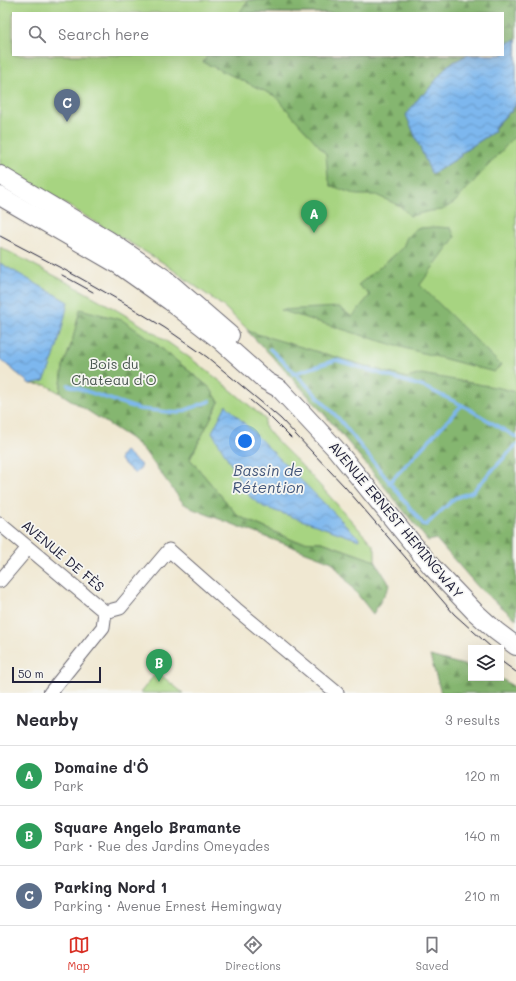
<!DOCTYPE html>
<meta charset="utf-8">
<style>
:root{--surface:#fff;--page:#f2f2f3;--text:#2b2b33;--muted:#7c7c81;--line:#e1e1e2;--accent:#d93025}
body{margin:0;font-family:Mali,sans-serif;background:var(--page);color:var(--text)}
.controls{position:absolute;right:12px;bottom:12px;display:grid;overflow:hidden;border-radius:0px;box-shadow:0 4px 16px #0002}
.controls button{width:36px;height:36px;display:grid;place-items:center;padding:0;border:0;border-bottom:1px solid var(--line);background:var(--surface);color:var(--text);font:20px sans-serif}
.scale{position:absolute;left:12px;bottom:10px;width:89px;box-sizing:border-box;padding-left:4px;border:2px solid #22223b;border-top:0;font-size:11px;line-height:14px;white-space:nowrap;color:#22223b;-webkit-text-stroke:3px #f6f6f2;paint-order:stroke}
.you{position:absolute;left:245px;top:441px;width:14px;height:14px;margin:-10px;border:3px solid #fff;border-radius:50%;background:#1a73e8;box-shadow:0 0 0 6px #1a73e833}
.badge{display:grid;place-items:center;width:26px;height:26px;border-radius:50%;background:var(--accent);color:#fff;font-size:13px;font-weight:700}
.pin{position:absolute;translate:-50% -33px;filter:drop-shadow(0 1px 2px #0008)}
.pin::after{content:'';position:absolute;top:21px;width:14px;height:12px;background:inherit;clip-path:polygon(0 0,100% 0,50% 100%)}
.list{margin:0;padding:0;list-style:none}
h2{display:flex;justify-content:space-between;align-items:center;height:52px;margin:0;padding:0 16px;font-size:17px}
h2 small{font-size:13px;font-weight:400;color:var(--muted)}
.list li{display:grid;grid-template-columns:26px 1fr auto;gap:12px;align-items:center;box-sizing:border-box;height:60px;padding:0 16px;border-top:1px solid var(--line)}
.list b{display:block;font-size:15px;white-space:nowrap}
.list p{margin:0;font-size:13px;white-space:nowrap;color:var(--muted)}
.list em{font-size:13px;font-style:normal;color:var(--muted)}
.icon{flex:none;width:22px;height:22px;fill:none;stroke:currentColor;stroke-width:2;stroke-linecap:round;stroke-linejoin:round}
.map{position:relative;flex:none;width:516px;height:693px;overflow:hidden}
.search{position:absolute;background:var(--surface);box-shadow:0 4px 16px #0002;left:12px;right:12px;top:12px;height:44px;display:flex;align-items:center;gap:10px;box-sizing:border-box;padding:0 14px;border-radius:0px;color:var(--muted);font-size:15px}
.sheet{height:232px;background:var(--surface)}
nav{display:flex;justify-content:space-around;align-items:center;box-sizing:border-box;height:56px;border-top:1px solid var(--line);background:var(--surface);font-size:11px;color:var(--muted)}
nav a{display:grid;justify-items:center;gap:2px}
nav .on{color:var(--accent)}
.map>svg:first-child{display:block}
.green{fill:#a7d481;stroke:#647b5e;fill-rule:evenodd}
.forest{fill:url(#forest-firs);stroke:#546c55}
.water{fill:url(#water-waves);stroke:#506c94}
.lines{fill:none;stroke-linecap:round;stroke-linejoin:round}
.stream{stroke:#7db7ee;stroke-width:3.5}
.street-casing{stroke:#6a6770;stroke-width:15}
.secondary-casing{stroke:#6a6770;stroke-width:20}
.street{stroke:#fff;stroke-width:13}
.secondary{stroke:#fff;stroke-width:18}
.tram{stroke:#22223b;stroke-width:1}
.labels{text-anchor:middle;stroke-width:3.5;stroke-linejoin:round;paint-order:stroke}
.park-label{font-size:14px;fill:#4a5750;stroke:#f6f6f2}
.street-label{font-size:14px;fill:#22223b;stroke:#f6f6f2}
.water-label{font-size:15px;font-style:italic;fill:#42567a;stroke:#f6f6f2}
</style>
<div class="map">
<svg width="516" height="693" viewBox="0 0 516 693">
<defs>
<pattern id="forest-firs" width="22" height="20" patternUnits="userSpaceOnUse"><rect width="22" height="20" fill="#85b66f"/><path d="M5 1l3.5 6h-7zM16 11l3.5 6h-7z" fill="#6c945c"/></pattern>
<pattern id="water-waves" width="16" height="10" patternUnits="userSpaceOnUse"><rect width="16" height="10" fill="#7db7ee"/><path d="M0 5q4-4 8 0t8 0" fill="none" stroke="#6694c2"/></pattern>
</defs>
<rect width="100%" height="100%" fill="#f6f6f2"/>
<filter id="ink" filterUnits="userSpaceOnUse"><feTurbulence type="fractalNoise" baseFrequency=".025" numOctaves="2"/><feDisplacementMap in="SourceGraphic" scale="8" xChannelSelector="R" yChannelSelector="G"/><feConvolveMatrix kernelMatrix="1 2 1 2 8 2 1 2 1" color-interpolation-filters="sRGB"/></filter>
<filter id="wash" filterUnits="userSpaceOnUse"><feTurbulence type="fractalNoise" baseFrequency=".012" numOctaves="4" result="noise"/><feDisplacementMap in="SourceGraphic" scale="16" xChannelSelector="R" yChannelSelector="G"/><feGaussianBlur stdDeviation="0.9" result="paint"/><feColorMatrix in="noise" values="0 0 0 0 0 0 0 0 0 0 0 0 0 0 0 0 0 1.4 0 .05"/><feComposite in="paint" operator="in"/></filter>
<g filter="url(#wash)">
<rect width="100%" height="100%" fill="#f0e8d2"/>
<g class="green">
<path d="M0,0H516V441L260,341L224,307L162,262L0,165ZM13,13H503V55H13Z"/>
<path d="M0,247C53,275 107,302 157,335C195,360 231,389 265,419L264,425C275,441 290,453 304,468C327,493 350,519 373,545L375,550V561L322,542L295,541L238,516L190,459L219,402L210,388L151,340L72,342L63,367L60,393L46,385L30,384L0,359Z"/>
<path d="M157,672L183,693H140Z"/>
</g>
<g class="forest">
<path d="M249,0H516V40L503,44V13H239Z"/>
<path d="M208,55H467L448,65L424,95L422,94L434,173L461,156L460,154L495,131L494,129L509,112L511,113L516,104V135L455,202L442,210L430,211L410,216L400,206L376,195H357L331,186L328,177L326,154L319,146L275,96L203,62Z"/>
<path d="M437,227L451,228L455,237L420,285L501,365L494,372L393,345L280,310L339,307L352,317L370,295L358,285L391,258L403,247L407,237L417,228Z"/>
<path d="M80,309L122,320L151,340L210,388L219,402L190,459L238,516L295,541L322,542L375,561L390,585L373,614L332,562L193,509L183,503L143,449L130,438L60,393L63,367L72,342Z"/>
<path d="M247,331L407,378L421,374L500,388L516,392V619L479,588L436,539L428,541C370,469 313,396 247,331Z"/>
<path d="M430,656L471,667V678H500L516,688V693H441Z"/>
</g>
<g class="water">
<path d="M516,40V104L510,113L509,112L494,128L495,131L460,154L461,156L434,173H431L406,115L422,94L424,95L448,65L467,55H503V44Z"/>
<path d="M0,263L68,302C62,330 56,356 44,381L30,384L0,359Z"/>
<path d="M226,405L359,538V540L264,507L250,497L212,432Z"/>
<path d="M125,451L142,466L135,474L120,460V457Z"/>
</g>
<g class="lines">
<g class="stream">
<path d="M270,349L295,373L339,419L423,524L426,525L455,498L472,492L516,445"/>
<path d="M293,374L336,360L424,387L462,405L516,437"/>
<path d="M68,385L139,409L178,413L210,401"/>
<path d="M389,483L462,405"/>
</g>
</g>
</g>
<g filter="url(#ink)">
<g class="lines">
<defs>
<g id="street">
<path d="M0,524L105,612"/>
<path d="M0,581L28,548"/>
<path d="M105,612L120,608L169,550L236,609L337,693"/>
<path d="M50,693L103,627L105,612"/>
</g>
<g id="secondary">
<path d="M0,175L108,240L164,278L230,335"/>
<path d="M0,196L119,265L170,301L221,341L266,381L280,389L335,448L431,566L475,612L496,631L516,646"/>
</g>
</defs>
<use href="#street" class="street-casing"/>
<use href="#secondary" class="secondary-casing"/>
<use href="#street" class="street"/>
<use href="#secondary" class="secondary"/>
<g class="tram">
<path d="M0,236L80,278L124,303L165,328L207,357L266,406L281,419L345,487L454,614L492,648"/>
<path d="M62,275L93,292"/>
<path d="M250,400L268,415L291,438"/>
<path d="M501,661L516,672"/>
</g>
</g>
</g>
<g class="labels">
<g class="park-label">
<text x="114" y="369">Bois du<tspan x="114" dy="16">Chateau d'O</tspan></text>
</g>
<g class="street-label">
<text transform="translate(396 520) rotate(50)" y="5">AVENUE ERNEST HEMINGWAY</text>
<text transform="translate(63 556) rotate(40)" y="5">AVENUE DE FÈS</text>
</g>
<g class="water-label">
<text x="268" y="476">Bassin de<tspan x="268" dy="17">Rétention</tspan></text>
</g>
</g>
</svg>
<div class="controls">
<button><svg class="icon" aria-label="layers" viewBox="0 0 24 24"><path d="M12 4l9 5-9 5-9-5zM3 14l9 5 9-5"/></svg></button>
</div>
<div class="scale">50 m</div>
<div class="you"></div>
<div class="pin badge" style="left:314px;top:233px;background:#2e9e5b">A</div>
<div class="pin badge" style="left:159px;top:682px;background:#2e9e5b">B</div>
<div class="pin badge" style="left:67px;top:122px;background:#5c6f8a">C</div>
<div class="search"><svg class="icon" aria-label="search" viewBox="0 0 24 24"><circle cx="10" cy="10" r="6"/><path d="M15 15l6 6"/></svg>Search here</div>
</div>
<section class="sheet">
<h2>Nearby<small>3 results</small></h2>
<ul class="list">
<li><span class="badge" style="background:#2e9e5b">A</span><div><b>Domaine d'Ô</b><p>Park</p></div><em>120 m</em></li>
<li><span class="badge" style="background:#2e9e5b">B</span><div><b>Square Angelo Bramante</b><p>Park · Rue des Jardins Omeyades</p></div><em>140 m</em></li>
<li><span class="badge" style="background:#5c6f8a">C</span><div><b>Parking Nord 1</b><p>Parking · Avenue Ernest Hemingway</p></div><em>210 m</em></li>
</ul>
</section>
<nav>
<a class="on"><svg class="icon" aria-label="map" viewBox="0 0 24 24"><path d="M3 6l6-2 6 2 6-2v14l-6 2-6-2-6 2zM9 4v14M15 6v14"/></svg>Map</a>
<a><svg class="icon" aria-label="directions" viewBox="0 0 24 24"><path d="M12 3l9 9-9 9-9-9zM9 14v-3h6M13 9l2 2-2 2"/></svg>Directions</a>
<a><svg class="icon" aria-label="saved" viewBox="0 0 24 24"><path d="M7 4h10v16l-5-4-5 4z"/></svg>Saved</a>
</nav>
